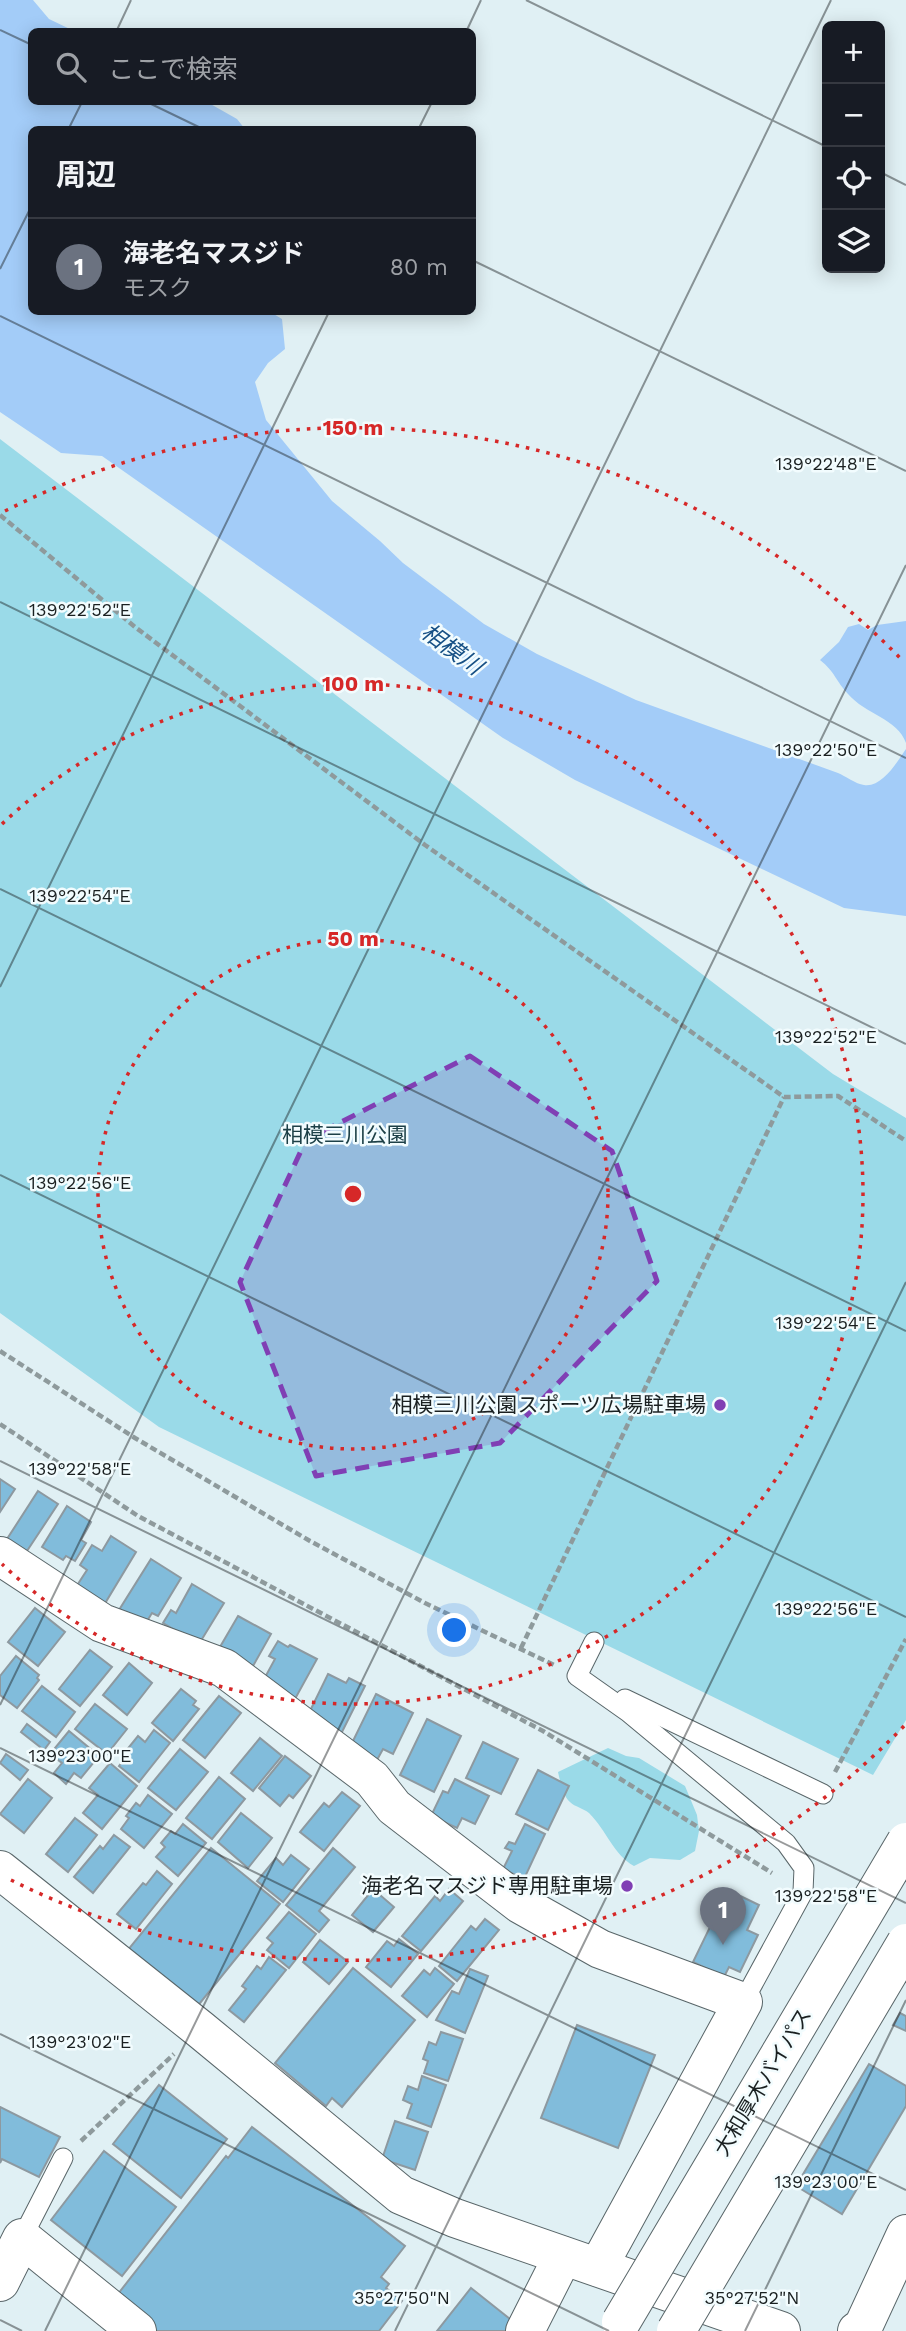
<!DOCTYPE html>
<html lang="ja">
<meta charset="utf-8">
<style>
:root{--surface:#171b24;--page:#20242c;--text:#f1f3f6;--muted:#9ea1a6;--line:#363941;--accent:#2563eb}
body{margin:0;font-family:"Work Sans","Noto Sans JP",sans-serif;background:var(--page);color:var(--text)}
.controls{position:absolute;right:21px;top:21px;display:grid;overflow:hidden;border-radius:10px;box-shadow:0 4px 18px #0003}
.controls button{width:63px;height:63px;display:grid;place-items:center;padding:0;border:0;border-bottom:2px solid var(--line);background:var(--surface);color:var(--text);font:35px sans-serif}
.you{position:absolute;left:455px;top:1631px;width:24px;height:24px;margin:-18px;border:5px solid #fff;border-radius:50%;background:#1a73e8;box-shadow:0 0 0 10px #1a73e833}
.badge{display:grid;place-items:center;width:46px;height:46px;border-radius:50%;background:var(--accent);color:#fff;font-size:23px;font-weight:700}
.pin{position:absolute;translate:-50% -58px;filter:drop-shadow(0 2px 4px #0008)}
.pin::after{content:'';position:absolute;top:37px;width:24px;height:21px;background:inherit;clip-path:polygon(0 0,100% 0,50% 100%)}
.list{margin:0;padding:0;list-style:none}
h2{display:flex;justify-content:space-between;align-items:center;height:91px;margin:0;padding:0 28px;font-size:30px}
h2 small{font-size:23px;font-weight:400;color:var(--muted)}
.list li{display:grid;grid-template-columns:46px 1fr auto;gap:21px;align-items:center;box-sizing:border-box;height:98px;padding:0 28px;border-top:2px solid var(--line)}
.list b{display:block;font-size:26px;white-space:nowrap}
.list p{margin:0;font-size:23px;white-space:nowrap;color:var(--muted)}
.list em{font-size:23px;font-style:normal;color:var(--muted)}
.icon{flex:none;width:38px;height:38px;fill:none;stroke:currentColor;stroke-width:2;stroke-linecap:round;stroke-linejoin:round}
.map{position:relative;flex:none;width:906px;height:2331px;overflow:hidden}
.search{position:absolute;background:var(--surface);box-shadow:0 4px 18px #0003;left:28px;top:28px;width:448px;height:77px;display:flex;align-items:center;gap:18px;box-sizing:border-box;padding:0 24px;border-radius:10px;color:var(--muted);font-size:26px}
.panel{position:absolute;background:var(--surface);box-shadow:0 4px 18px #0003;left:28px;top:126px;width:448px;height:189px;border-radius:10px}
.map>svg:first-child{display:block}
.green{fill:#9adae8}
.water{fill:#a3ccf8}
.building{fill:#81bcdb;stroke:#8d99a0;stroke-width:2}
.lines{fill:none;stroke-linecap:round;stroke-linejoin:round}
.service-casing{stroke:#596669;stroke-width:21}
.minor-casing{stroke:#596669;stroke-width:40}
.path{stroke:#8e9a9c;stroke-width:4.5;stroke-dasharray:7 3.5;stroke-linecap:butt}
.service{stroke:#fff;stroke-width:19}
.minor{stroke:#fff;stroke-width:38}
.trunk-bridge-casing{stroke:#596669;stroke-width:40;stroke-linecap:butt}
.trunk-bridge{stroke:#fff;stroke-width:38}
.marked{fill:#803fb4;fill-opacity:0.2;stroke:#803fb4;stroke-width:5;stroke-dasharray:14 9;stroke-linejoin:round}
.ticks{fill:none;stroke:#1a2021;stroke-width:2;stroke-opacity:0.45}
.ring{fill:none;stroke:#d62828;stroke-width:3.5;stroke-dasharray:3.5 7}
.poi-dot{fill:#803fb4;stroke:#f2fcfe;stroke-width:2.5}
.labels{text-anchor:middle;stroke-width:5;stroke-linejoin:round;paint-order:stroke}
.park-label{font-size:21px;fill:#1d4047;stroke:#f2fcfe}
.poi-label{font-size:21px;fill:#1a2021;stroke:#f2fcfe;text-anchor:end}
.street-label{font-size:21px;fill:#1a2021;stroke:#f2fcfe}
.water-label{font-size:23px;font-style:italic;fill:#165085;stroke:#f2fcfe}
.ticks-label{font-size:18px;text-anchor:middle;fill:#1a2021;stroke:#f2fcfe;stroke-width:5;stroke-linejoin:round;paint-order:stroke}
.centre{fill:#d62828;stroke:#f2fcfe;stroke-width:3.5}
.ring-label{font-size:21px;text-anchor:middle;font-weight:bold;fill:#d62828;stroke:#f2fcfe;stroke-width:5;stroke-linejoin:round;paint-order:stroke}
</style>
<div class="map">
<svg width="906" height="2331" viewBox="0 0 906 2331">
<rect width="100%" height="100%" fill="#e0f0f4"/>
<g class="green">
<path d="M0,439L833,1074L906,1118V1720L873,1775L159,1427L0,1313Z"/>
<path d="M608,1748L626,1756L639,1758L685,1786L697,1815L699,1831L695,1851L680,1860L650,1858L634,1866C613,1854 607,1831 589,1813C583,1808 575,1807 570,1802C563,1796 560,1781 558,1772Z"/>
</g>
<g class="water">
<path d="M0,0H33L49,19L74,31L32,32V102H207L237,119L245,129L32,130V312L272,313L282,319L285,349L268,363L255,382L266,420L332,501L380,541L403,563L484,624L537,654L636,700L838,773C845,776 856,784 864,785C882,788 897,762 906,749V916L844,908L575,780L503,738L102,456L61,453L0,412Z"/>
<path d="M906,621V743C898,719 865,714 848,694C836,681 835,672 820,660L839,642L848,627L859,624L868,630L877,625Z"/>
</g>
<g class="building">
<path d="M0,1479L15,1489L0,1512Z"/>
<path d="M38,1491L58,1504L27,1551L7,1539Z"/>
<path d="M67,1506L91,1522L81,1540L86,1543L75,1561L66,1556L63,1560L42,1547Z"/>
<path d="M111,1536L136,1552L104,1605L76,1587L87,1570L80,1565L92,1545L102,1551Z"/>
<path d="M151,1559L181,1578L158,1616L152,1613L144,1626L119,1610Z"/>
<path d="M192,1584L224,1603L199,1644L163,1623L171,1610L176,1613Z"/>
<path d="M35,1608L65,1632L38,1666L8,1642Z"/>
<path d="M238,1616L271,1634L253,1666L220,1647Z"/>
<path d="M278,1641L288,1647L290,1645L317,1659L295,1699L263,1681L275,1659L269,1656Z"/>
<path d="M90,1650L112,1667L80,1706L59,1689Z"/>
<path d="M16,1656L39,1675L37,1678L39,1680L17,1708L0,1695V1676Z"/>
<path d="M129,1663L152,1683L127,1715L103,1695Z"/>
<path d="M328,1674L346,1683L349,1678L365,1686L338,1740L308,1715Z"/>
<path d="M42,1686L75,1712L56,1737L22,1711Z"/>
<path d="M181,1689L196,1701L193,1705L199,1709L173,1741L152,1723Z"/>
<path d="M376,1694L413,1713L393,1754L383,1749L377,1760L350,1747Z"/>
<path d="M219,1696L241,1713L205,1758L183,1740Z"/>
<path d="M95,1704L127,1729L107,1754L75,1729Z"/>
<path d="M427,1719L461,1736L434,1792L400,1775Z"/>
<path d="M27,1724L50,1742L44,1750L21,1732Z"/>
<path d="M154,1730L170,1743L139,1782L119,1766L128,1754L125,1752L138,1736L145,1742Z"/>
<path d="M69,1731L99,1756L81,1778L74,1773L66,1784L54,1773L62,1763L50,1754Z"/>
<path d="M260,1738L282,1756L253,1791L231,1773Z"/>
<path d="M483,1742L518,1759L501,1794L466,1778Z"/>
<path d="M180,1749L208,1772L176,1810L148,1788Z"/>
<path d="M6,1754L28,1770L20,1780L0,1763Z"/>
<path d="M285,1756L311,1776L293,1798L289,1795L280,1806L259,1788Z"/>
<path d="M110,1763L137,1786L102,1829L83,1813L98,1795L89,1788Z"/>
<path d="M538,1770L569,1786L548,1830L516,1814Z"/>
<path d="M219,1777L245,1799L212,1839L186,1818Z"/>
<path d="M28,1779L52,1798L24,1833L0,1814Z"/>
<path d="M455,1779L489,1796L475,1824L462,1818L457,1828L431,1816L443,1791L448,1793Z"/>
<path d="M342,1792L360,1806L324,1851L300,1832L324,1803L329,1807Z"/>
<path d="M148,1795L172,1814L144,1848L121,1829L129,1818L126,1816L136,1803L140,1806Z"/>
<path d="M241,1813L272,1838L248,1868L218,1842Z"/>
<path d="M75,1818L97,1835L68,1872L46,1854Z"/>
<path d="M183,1824L206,1843L178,1876L156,1857L165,1847L161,1843L171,1831L175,1834Z"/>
<path d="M525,1824L545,1834L524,1879L503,1869L512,1851L505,1848L509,1842L515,1844Z"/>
<path d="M114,1835L130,1847L93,1893L74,1877L100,1846L103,1849Z"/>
<path d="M211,1848L280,1904L196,2008L127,1951Z"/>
<path d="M333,1848L355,1867L319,1911L329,1920L319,1932L286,1905Z"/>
<path d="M291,1855L309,1869L283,1902L257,1881L276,1858L283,1865Z"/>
<path d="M157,1871L172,1884L136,1929L117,1914L143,1883L146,1885Z"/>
<path d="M373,1889L394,1907L373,1932L352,1915Z"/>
<path d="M449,1889L463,1901L421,1951L402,1936L435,1896L440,1901Z"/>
<path d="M728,1890L759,1905L747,1930L758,1935L740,1972L729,1967L724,1977L693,1962Z"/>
<path d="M289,1912L316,1934L289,1968L267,1950L273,1943L267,1938Z"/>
<path d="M485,1919L499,1930L457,1981L439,1966L471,1926L476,1930Z"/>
<path d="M399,1939L418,1954L391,1987L366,1967L387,1941L394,1946Z"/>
<path d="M320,1940L348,1962L329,1984L303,1962Z"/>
<path d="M269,1957L286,1970L244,2022L229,2010L246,1989L242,1986L257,1966L261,1969Z"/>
<path d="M353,1968L415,2020L342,2107L332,2098L326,2106L275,2063Z"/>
<path d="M435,1968L454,1984L427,2017L402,1996L424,1970L430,1975Z"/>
<path d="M470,1969L488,1976L465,2033L436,2020L452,1991L459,1994Z"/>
<path d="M900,2013L906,2016V2031L893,2025Z"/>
<path d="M577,2025L655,2055L618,2148L541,2118Z"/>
<path d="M441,2032L463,2039L448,2081L424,2073L428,2061L423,2059L429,2042L436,2045Z"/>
<path d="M869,2064L906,2086V2106L842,2214L796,2186Z"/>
<path d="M422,2076L446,2085L431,2127L407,2118L412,2104L403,2100L408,2086L418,2090Z"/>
<path d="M159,2085L227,2139L181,2198L113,2144Z"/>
<path d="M0,2107L60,2137L39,2177L2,2159L0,2163Z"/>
<path d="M395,2121L428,2132L415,2170L382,2159Z"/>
<path d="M252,2127L405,2246L381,2277L389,2284L386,2288L402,2301L379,2331H155L114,2299L226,2156L228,2158Z"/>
<path d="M104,2151L176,2207L122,2276L51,2220Z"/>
<path d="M471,2288L515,2323L508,2331H437Z"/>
</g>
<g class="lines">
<defs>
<g id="service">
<path d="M594,1642L577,1676L628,1712L786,1843L804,1868L803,1892L743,2002"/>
<path d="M625,1699L823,1794"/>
<path d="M22,2238L63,2158"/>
</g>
<g id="minor">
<path d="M0,1556L102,1623L224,1668L372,1779L394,1807L520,1904L600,1949L743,2002L598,2267"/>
<path d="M0,1870L201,2030L401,2195L455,2218L781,2331"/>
<path d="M0,2282L22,2238L137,2331"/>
<path d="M525,2331L563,2256"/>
<path d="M857,2331L863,2327L906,2234"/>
</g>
</defs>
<use href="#service" class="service-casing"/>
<use href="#minor" class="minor-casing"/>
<g class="path">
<path d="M0,515L135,627L425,845L784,1097L838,1096L906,1141"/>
<path d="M0,1351L135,1438L310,1541L425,1603L554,1665"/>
<path d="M0,1424L138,1516L543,1731L772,1873"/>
<path d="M521,1648L784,1097"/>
<path d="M835,1772L906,1639"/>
<path d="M81,2141L174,2054"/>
</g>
<use href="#service" class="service"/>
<use href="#minor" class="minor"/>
<defs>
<g id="trunk-bridge">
<path d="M621,2322L906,1842"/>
<path d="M676,2331L906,1943"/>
</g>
</defs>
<use href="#trunk-bridge" class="trunk-bridge-casing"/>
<use href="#trunk-bridge" class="trunk-bridge"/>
</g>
<path class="marked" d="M470,1056L612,1151L657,1281L500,1443L316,1476L240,1282L306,1140Z"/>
<path class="ticks" d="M526,0L827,147M0,30L32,45M116,32L131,0M466,32L481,0M147,102L205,130M68,130L82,102M418,130L432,102M880,172L906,185M472,260L906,471M0,269L32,205M0,316L906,758M0,602L906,1044M0,889L906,1331M0,987L329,312M0,1175L906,1617M0,1461L906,1903M0,1705L831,0M0,1748L906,2190M0,2034L609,2331M0,2320L22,2331M45,2331L906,565M395,2331L906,1282M745,2331L906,2000"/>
<g class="ring">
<circle cx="353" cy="1194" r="255"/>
<path d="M2 824A510 510 0 1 1 2 1564"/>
<path d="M904 1726A766 766 0 0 1 5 1877M5 511A766 766 0 0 1 904 662"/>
</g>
<g class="poi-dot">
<circle cx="720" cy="1405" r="7"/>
<circle cx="627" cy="1886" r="7"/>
</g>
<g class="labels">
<g class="park-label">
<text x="345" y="1142">相模三川公園</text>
</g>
<g class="poi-label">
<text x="706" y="1412">相模三川公園スポーツ広場駐車場</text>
<text x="613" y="1893">海老名マスジド専用駐車場</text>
</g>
<g class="street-label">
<text transform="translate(763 2082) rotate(-59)" y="7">大和厚木バイパス</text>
</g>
<g class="water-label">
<text transform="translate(452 649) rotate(36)" y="8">相模川</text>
</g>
</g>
<g class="ticks-label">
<text x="826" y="470">139°22'48"E</text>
<text x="80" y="616">139°22'52"E</text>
<text x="826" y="756">139°22'50"E</text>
<text x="80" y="902">139°22'54"E</text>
<text x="826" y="1043">139°22'52"E</text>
<text x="80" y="1189">139°22'56"E</text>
<text x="826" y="1329">139°22'54"E</text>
<text x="80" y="1475">139°22'58"E</text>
<text x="826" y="1615">139°22'56"E</text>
<text x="80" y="1762">139°23'00"E</text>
<text x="826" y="1902">139°22'58"E</text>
<text x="80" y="2048">139°23'02"E</text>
<text x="826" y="2188">139°23'00"E</text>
<text x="402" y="2304">35°27'50"N</text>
<text x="752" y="2304">35°27'52"N</text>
</g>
<circle cx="353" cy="1194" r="10" class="centre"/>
<g class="ring-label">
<text x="353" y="435">150 m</text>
<text x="353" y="691">100 m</text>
<text x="353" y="946">50 m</text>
</g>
</svg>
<div class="controls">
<button>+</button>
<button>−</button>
<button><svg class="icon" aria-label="locate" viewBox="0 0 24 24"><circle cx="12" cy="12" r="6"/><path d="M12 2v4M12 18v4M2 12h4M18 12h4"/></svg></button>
<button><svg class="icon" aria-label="layers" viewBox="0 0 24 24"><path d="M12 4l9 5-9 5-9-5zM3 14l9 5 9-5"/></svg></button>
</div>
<div class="you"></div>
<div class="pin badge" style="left:723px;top:1945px;background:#6b7280">1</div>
<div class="search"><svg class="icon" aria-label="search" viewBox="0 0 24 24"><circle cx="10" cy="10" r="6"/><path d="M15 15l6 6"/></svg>ここで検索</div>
<section class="panel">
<h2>周辺<small></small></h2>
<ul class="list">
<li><span class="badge" style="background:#6b7280">1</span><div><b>海老名マスジド</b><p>モスク</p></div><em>80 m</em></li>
</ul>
</section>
</div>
